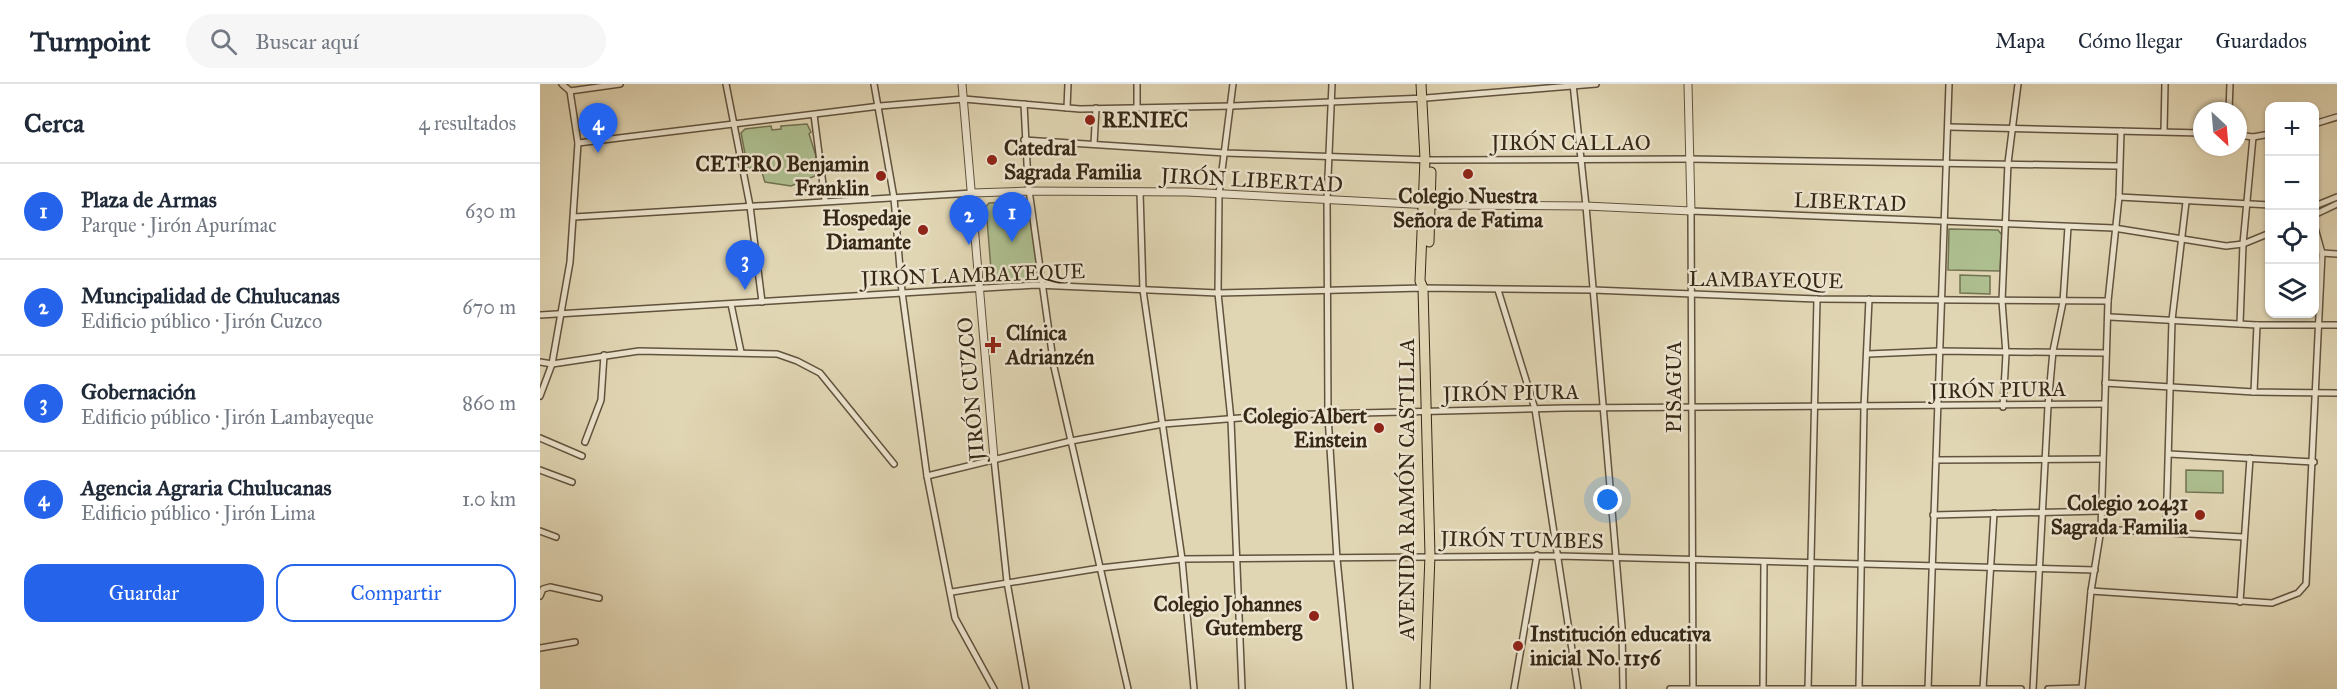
<!DOCTYPE html>
<html lang="es">
<meta charset="utf-8">
<style>
:root{--surface:#fff;--page:#f6f6f7;--text:#1f2937;--muted:#747a83;--line:#e0e1e3;--accent:#2563eb}
body{margin:0;font-family:"IM FELL Great Primer",serif;background:var(--page);color:var(--text)}
.controls{position:absolute;right:18px;top:18px;display:grid;overflow:hidden;border-radius:12px;box-shadow:0 2px 4px #0004}
.controls button{width:54px;height:54px;display:grid;place-items:center;padding:0;border:0;border-bottom:2px solid var(--line);background:var(--surface);color:var(--text);font:30px sans-serif}
.compass{position:absolute;left:1653px;top:18px;width:54px;height:54px;border-radius:50%;background:var(--surface);box-shadow:0 2px 4px #0004;rotate:154deg}
.you{position:absolute;left:1068px;top:416px;width:21px;height:21px;margin:-15px;border:4px solid #fff;border-radius:50%;background:#1a73e8;box-shadow:0 0 0 9px #1a73e833}
.badge{display:grid;place-items:center;width:39px;height:39px;border-radius:50%;background:var(--accent);color:#fff;font-size:20px;font-weight:700}
.pin{position:absolute;translate:-50% -50px;filter:drop-shadow(0 2px 3px #0008)}
.pin::after{content:'';position:absolute;top:32px;width:21px;height:18px;background:inherit;clip-path:polygon(0 0,100% 0,50% 100%)}
.list{margin:0;padding:0;list-style:none}
h2{display:flex;justify-content:space-between;align-items:center;height:78px;margin:0;padding:0 24px;font-size:26px}
h2 small{font-size:20px;font-weight:400;color:var(--muted)}
.list li{display:grid;grid-template-columns:39px 1fr auto;gap:18px;align-items:center;box-sizing:border-box;height:96px;padding:0 24px;border-top:2px solid var(--line)}
.list b{display:block;font-size:22px;white-space:nowrap}
.list p{margin:0;font-size:20px;white-space:nowrap;color:var(--muted)}
.list em{font-size:20px;font-style:normal;color:var(--muted)}
.actions{display:flex;gap:12px;padding:18px 24px}
.actions a{flex:1;padding:14px 0;border:2px solid var(--accent);border-radius:18px;text-align:center;font-size:21px;color:var(--accent)}
.actions .main{background:var(--accent);color:#fff}
.icon{flex:none;width:33px;height:33px;fill:none;stroke:currentColor;stroke-width:2;stroke-linecap:round;stroke-linejoin:round}
.map{position:relative;flex:none;width:1797px;height:605px;overflow:hidden}
header{display:flex;align-items:center;gap:36px;box-sizing:border-box;height:84px;padding:0 30px;background:var(--surface);border-bottom:2px solid var(--line)}
header strong{font-size:28px}
nav{display:flex;gap:33px;margin-inline-start:auto;font-size:21px}
.search{width:420px;height:54px;background:var(--page);display:flex;align-items:center;gap:15px;box-sizing:border-box;padding:0 21px;border-radius:33px;color:var(--muted);font-size:22px}
main{display:flex}
aside{flex:1;background:var(--surface)}
.map>svg:first-child{display:block}
.green{fill:#aebf90;stroke:#727353;stroke-width:1.5}
.lines{fill:none;stroke-linecap:round;stroke-linejoin:round}
.minor-casing{stroke:#61533e;stroke-width:8}
.tertiary-casing{stroke:#61533e;stroke-width:9}
.primary-casing{stroke:#362716;stroke-width:11}
.minor{stroke:#ece4ce;stroke-width:5}
.tertiary{stroke:#ece4ce;stroke-width:7}
.primary{stroke:#e1d6b4;stroke-width:9}
.poi-dot{fill:#8f2418;stroke:#ece4ce;stroke-width:2}
.labels{text-anchor:middle;stroke-width:5;stroke-linejoin:round;paint-order:stroke}
.poi-label{font-size:21px;font-weight:bold;fill:#362716;stroke:#ece4ce;text-anchor:end}
.street-label{font-size:21px;fill:#362716;stroke:#ece4ce}
</style>
<header>
<strong>Turnpoint</strong>
<div class="search"><svg class="icon" aria-label="search" viewBox="0 0 24 24"><circle cx="10" cy="10" r="6"/><path d="M15 15l6 6"/></svg>Buscar aquí</div>
<nav><a>Mapa</a><a>Cómo llegar</a><a>Guardados</a></nav>
</header>
<main>
<aside>
<h2>Cerca<small>4 resultados</small></h2>
<ul class="list">
<li><span class="badge">1</span><div><b>Plaza de Armas</b><p>Parque · Jirón Apurímac</p></div><em>630 m</em></li>
<li><span class="badge">2</span><div><b>Muncipalidad de Chulucanas</b><p>Edificio público · Jirón Cuzco</p></div><em>670 m</em></li>
<li><span class="badge">3</span><div><b>Gobernación</b><p>Edificio público · Jirón Lambayeque</p></div><em>860 m</em></li>
<li><span class="badge">4</span><div><b>Agencia Agraria Chulucanas</b><p>Edificio público · Jirón Lima</p></div><em>1.0 km</em></li>
</ul>
<div class="actions"><a class="main">Guardar</a><a>Compartir</a></div>
</aside>
<div class="map">
<svg width="1797" height="605" viewBox="0 0 1797 605">
<rect width="100%" height="100%" fill="#e1d6b4"/>
<filter id="stains"><feTurbulence type="fractalNoise" baseFrequency=".00333" numOctaves="4"/><feColorMatrix values="0 0 0 0 .2 0 0 0 0 .09 0 0 0 0 .02 0 0 0 .5 -.17"/></filter>
<radialGradient id="worn" r=".72"><stop offset=".6" stop-color="#630" stop-opacity="0"/><stop offset="1" stop-color="#630" stop-opacity=".3"/></radialGradient>
<g class="green">
<path d="M267,40L271,48L269,50L276,72L275,92L251,102L225,98L220,82L208,85L201,49L205,45L231,42L232,46L241,45V42Z"/>
<path d="M489,117L500,194L452,198L446,123L449,119Z"/>
<path d="M1409,145L1458,146L1462,151L1460,187L1408,186Z"/>
<path d="M1420,191L1450,192V210L1420,209Z"/>
<path d="M1646,386L1683,387V409L1646,408Z"/>
</g>
<g class="lines">
<defs>
<g id="minor">
<path d="M22,0L30,7"/>
<path d="M186,0L210,122L222,218"/>
<path d="M334,0L354,114L362,208L387,392L415,534L454,605"/>
<path d="M693,0L679,110L678,209L691,336L702,605"/>
<path d="M792,0L787,116L788,332L797,475L810,605"/>
<path d="M1033,0L1046,122L1082,543L1083,605"/>
<path d="M30,7L80,0"/>
<path d="M484,20L488,99L514,283L588,605"/>
<path d="M527,24L528,0"/>
<path d="M597,24V0"/>
<path d="M1689,27L1690,0"/>
<path d="M274,31L285,116"/>
<path d="M1774,40L1797,33"/>
<path d="M1409,43L1662,49"/>
<path d="M1624,47L1625,0"/>
<path d="M1698,51L1713,53L1730,50"/>
<path d="M484,56L685,69L891,76L1150,75L1578,82"/>
<path d="M38,59L340,22L424,15L540,25L692,22L886,14L1056,0"/>
<path d="M554,60L556,24"/>
<path d="M600,108L603,206L642,475L654,605"/>
<path d="M1579,113L1730,121"/>
<path d="M1775,122L1797,113"/>
<path d="M1774,131L1797,120"/>
<path d="M34,133L433,109"/>
<path d="M1782,169L1797,170"/>
<path d="M958,206L995,325L1038,605"/>
<path d="M191,220L201,268"/>
<path d="M0,231L496,201L678,209L883,204L1053,206L1277,215L1568,217"/>
<path d="M1570,233L1717,241H1797"/>
<path d="M1700,240L1703,160L1713,53"/>
<path d="M1328,270L1399,267L1566,269"/>
<path d="M0,278L12,280L99,267L237,270L257,277L280,289L354,380"/>
<path d="M1565,299L1714,308L1797,309"/>
<path d="M1714,308L1717,241"/>
<path d="M0,312L12,280L30,178L38,59L30,7"/>
<path d="M1463,323L1466,270L1462,217L1468,79L1478,0"/>
<path d="M0,354L42,372"/>
<path d="M45,358L61,316L64,271"/>
<path d="M1629,370L1774,378"/>
<path d="M454,375L467,498L486,605"/>
<path d="M1396,376L1562,375"/>
<path d="M0,386L32,398"/>
<path d="M387,392L531,357L623,340L738,331L1025,324L1563,320"/>
<path d="M1393,431L1560,427"/>
<path d="M1561,445L1703,453"/>
<path d="M0,447L16,453"/>
<path d="M1626,448L1632,236L1646,118"/>
<path d="M1551,507L1732,519L1758,509L1766,500L1782,169L1775,144"/>
<path d="M412,508L560,484L642,475L1019,472L1555,486"/>
<path d="M0,512L3,505L10,503L59,514"/>
<path d="M1700,518L1710,374"/>
<path d="M0,564L35,558"/>
<path d="M1223,604L1224,478"/>
<path d="M974,605L997,471"/>
<path d="M1130,605H1481"/>
<path d="M1153,605L1151,127L1574,144L1686,162L1703,160L1730,149"/>
<path d="M1268,605L1277,215"/>
<path d="M1319,605L1324,323L1329,215"/>
<path d="M1388,605L1409,0"/>
<path d="M1443,605L1454,429"/>
<path d="M1493,605L1508,322L1513,267L1523,218L1528,143"/>
<path d="M1508,605L1542,604L1551,507L1561,445L1568,217L1579,113L1581,47"/>
</g>
<g id="tertiary">
<path d="M422,0L454,375"/>
<path d="M433,109L489,107L647,108L891,121L1046,122L1151,127L1148,0"/>
</g>
<g id="primary">
<path d="M881,0L885,75L880,197L883,204L890,471L885,605"/>
<path d="M889,158L891,88"/>
</g>
</defs>
<use href="#minor" class="minor-casing"/>
<use href="#tertiary" class="tertiary-casing"/>
<use href="#primary" class="primary-casing"/>
<use href="#minor" class="minor"/>
<use href="#tertiary" class="tertiary"/>
<use href="#primary" class="primary"/>
</g>
<g class="poi-dot">
<circle cx="550" cy="36" r="6"/>
<circle cx="452" cy="76" r="6"/>
<circle cx="928" cy="90" r="6"/>
<circle cx="341" cy="92" r="6"/>
<circle cx="383" cy="146" r="6"/>
<path d="M450 252h6v6h6v6h-6v6h-6v-6h-6v-6h6z"/>
<circle cx="839" cy="344" r="6"/>
<circle cx="1660" cy="431" r="6"/>
<circle cx="774" cy="532" r="6"/>
<circle cx="978" cy="562" r="6"/>
</g>
<g class="labels">
<g class="poi-label">
<text x="562" y="43" text-anchor="start">RENIEC</text>
<text x="464" y="71" text-anchor="start">Catedral<tspan x="464" dy="24">Sagrada Familia</tspan></text>
<text x="329" y="87">CETPRO Benjamin<tspan x="329" dy="24">Franklin</tspan></text>
<text x="928" y="119" text-anchor="middle">Colegio Nuestra<tspan x="928" dy="24">Señora de Fatima</tspan></text>
<text x="371" y="141">Hospedaje<tspan x="371" dy="24">Diamante</tspan></text>
<text x="466" y="256" text-anchor="start">Clínica<tspan x="466" dy="24">Adrianzén</tspan></text>
<text x="827" y="339">Colegio Albert<tspan x="827" dy="24">Einstein</tspan></text>
<text x="1648" y="426">Colegio 20431<tspan x="1648" dy="24">Sagrada Familia</tspan></text>
<text x="762" y="527">Colegio Johannes<tspan x="762" dy="24">Gutemberg</tspan></text>
<text x="990" y="557" text-anchor="start">Institución educativa<tspan x="990" dy="24">inicial No. 1156</tspan></text>
</g>
<g class="street-label">
<text x="1031" y="66">JIRÓN CALLAO</text>
<text transform="translate(712 96) rotate(3)" y="7">JIRÓN LIBERTAD</text>
<text transform="translate(1310 118) rotate(2)" y="7">LIBERTAD</text>
<text transform="translate(433 191) rotate(-2)" y="7">JIRÓN LAMBAYEQUE</text>
<text transform="translate(1226 196) rotate(1)" y="7">LAMBAYEQUE</text>
<text transform="translate(1134 303) rotate(-90)" y="7">PISAGUA</text>
<text transform="translate(431 305) rotate(-95)" y="7">JIRÓN CUZCO</text>
<text transform="translate(1458 306) rotate(-1)" y="7">JIRÓN PIURA</text>
<text transform="translate(971 309) rotate(-1)" y="7">JIRÓN PIURA</text>
<text transform="translate(867 405) rotate(-90)" y="7">AVENIDA RAMÓN CASTILLA</text>
<text transform="translate(982 456) rotate(1)" y="7">JIRÓN TUMBES</text>
</g>
</g>
<rect width="100%" height="100%" filter="url(#stains)"/>
<rect width="100%" height="100%" fill="url(#worn)"/>
</svg>
<div class="controls">
<button>+</button>
<button>−</button>
<button><svg class="icon" aria-label="locate" viewBox="0 0 24 24"><circle cx="12" cy="12" r="6"/><path d="M12 2v4M12 18v4M2 12h4M18 12h4"/></svg></button>
<button><svg class="icon" aria-label="layers" viewBox="0 0 24 24"><path d="M12 4l9 5-9 5-9-5zM3 14l9 5 9-5"/></svg></button>
</div>
<svg class="compass" viewBox="-18 -18 36 36"><path d="M0-13l5 13h-10z" fill="#e53935"/><path d="M0 13l5-13h-10z" fill="#747a83"/></svg>
<div class="you"></div>
<div class="pin badge" style="left:472px;top:158px">1</div>
<div class="pin badge" style="left:429px;top:161px">2</div>
<div class="pin badge" style="left:205px;top:206px">3</div>
<div class="pin badge" style="left:58px;top:69px">4</div>
</div>
</main>
